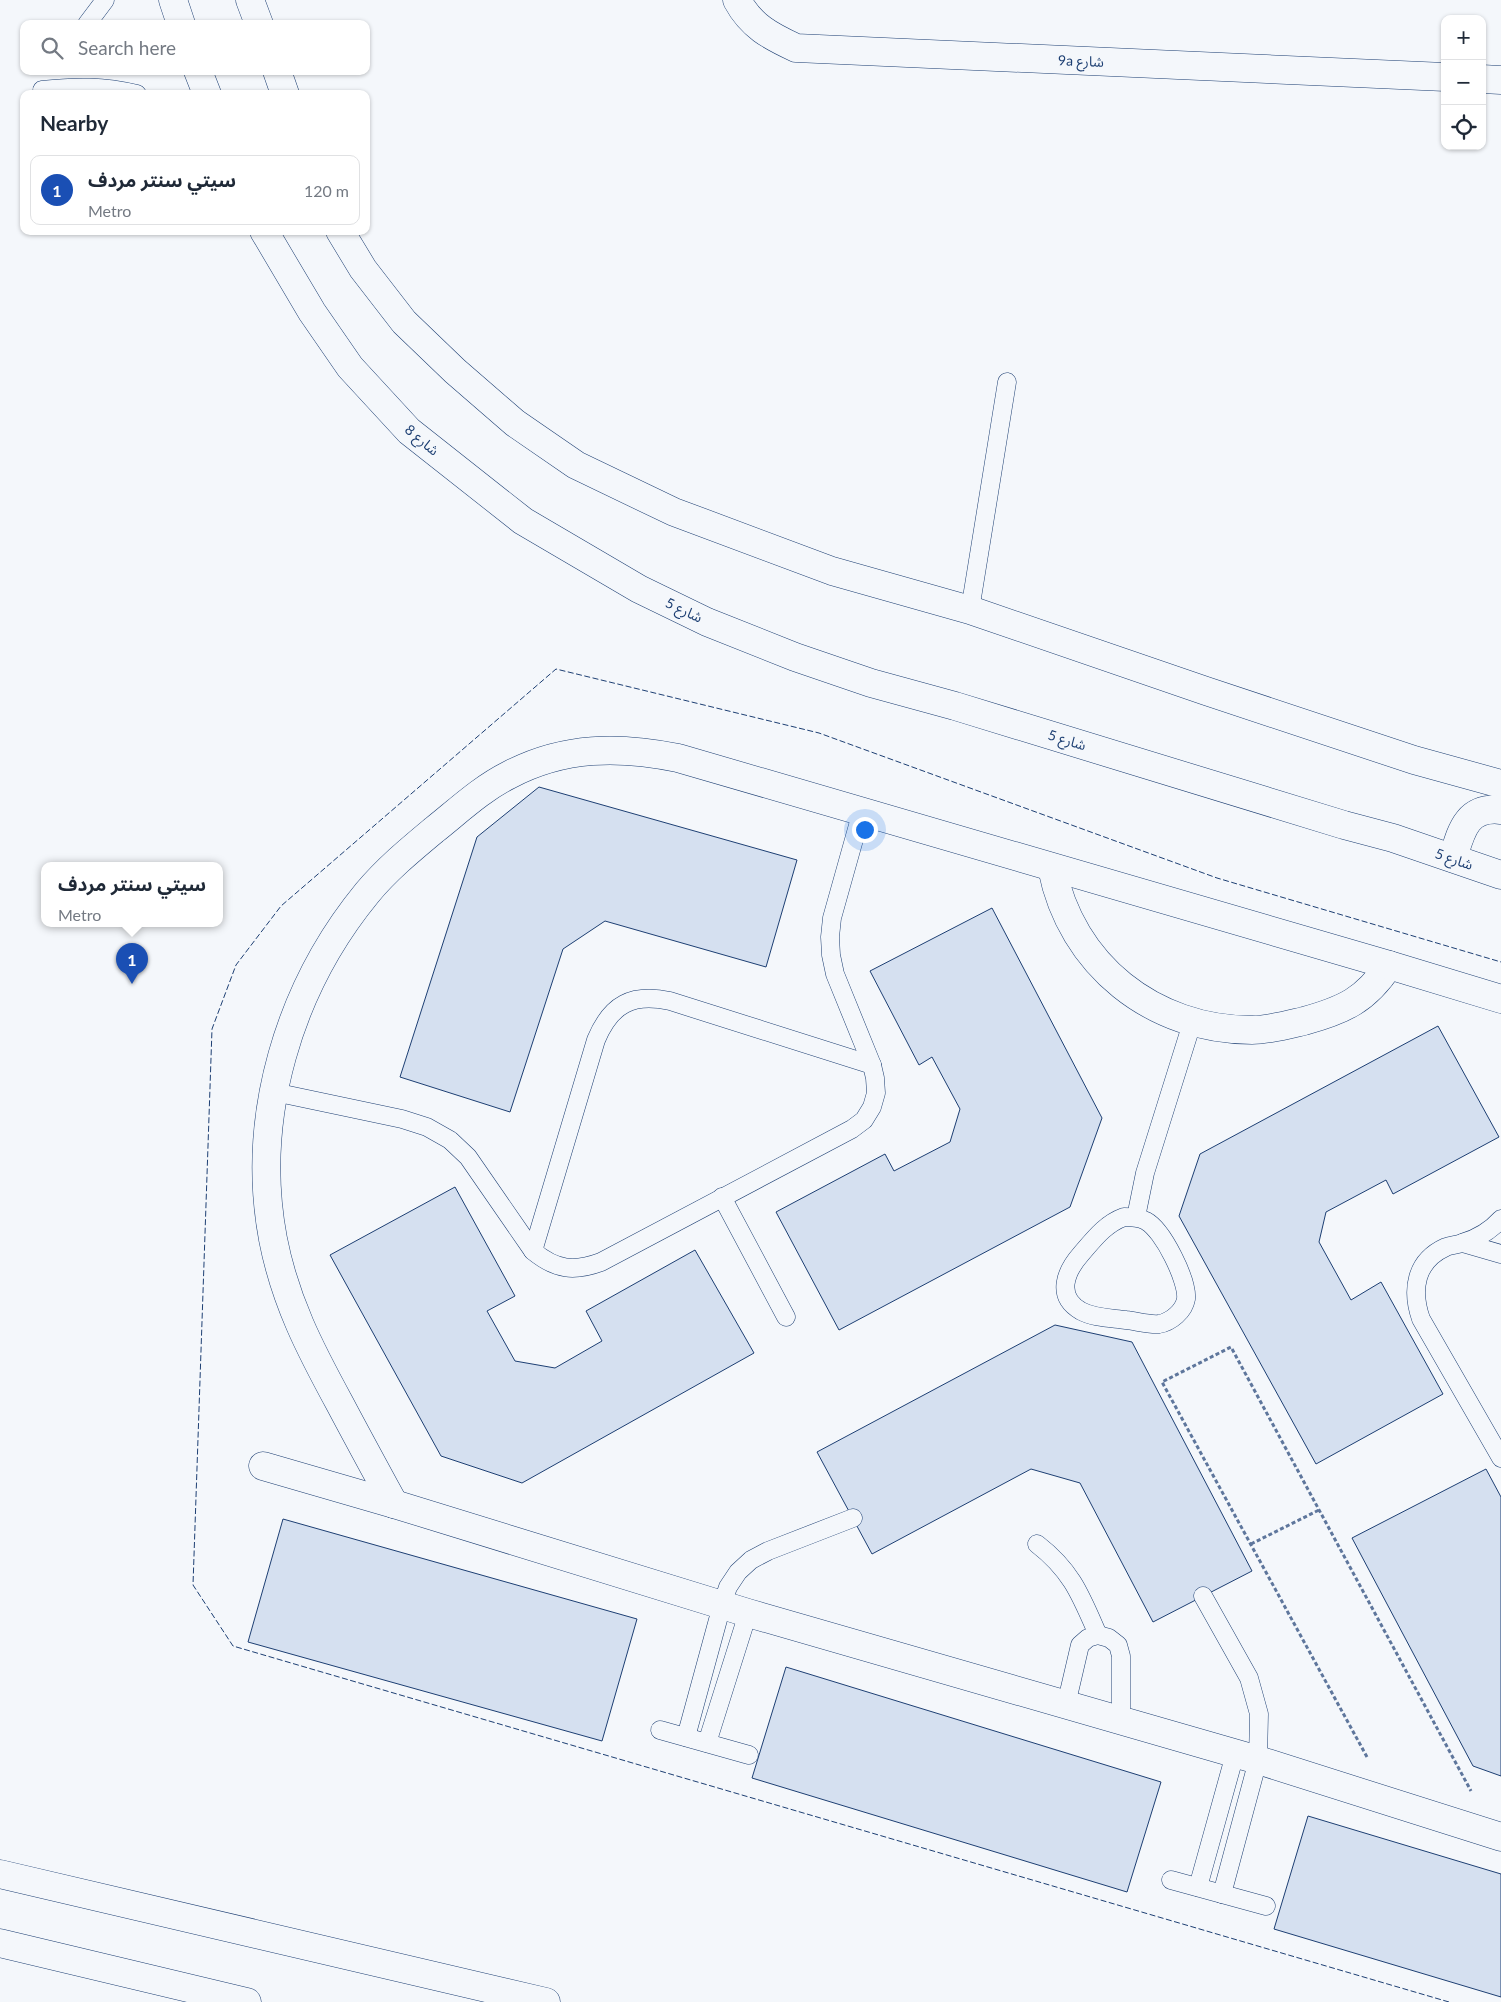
<!DOCTYPE html>
<meta charset="utf-8">
<style>
:root{--surface:#fff;--page:#f2f2f3;--text:#1f2937;--muted:#747a83;--line:#e0e1e3;--accent:#2563eb}
body{margin:0;font-family:Lato,"Noto Sans Arabic",sans-serif;background:var(--page);color:var(--text)}
.controls{position:absolute;right:15px;top:15px;display:grid;overflow:hidden;border-radius:10px;box-shadow:0 1px 4px #0004}
.controls button{width:45px;height:45px;display:grid;place-items:center;padding:0;border:0;border-bottom:1px solid var(--line);background:var(--surface);color:var(--text);font:25px sans-serif}
.you{position:absolute;left:864px;top:829px;width:18px;height:18px;margin:-12px;border:4px solid #fff;border-radius:50%;background:#1a73e8;box-shadow:0 0 0 8px #1a73e833}
.badge{display:grid;place-items:center;width:32px;height:32px;border-radius:50%;background:var(--accent);color:#fff;font-size:16px;font-weight:700}
.pin{position:absolute;translate:-50% -41px;filter:drop-shadow(0 1px 2px #0008)}
.pin::after{content:'';position:absolute;top:26px;width:18px;height:15px;background:inherit;clip-path:polygon(0 0,100% 0,50% 100%)}
.popup{position:absolute;left:41px;top:862px;width:182px;height:65px;box-sizing:border-box;display:grid;place-content:center;border-radius:10px;background:var(--surface);filter:drop-shadow(0 1px 4px #0005);font-size:16px;white-space:nowrap;color:var(--muted)}
.popup b{font-size:19px;color:var(--text)}
.popup::after{content:'';position:absolute;left:50%;top:100%;margin-left:-10px;border:10px solid transparent;border-top-color:var(--surface)}
.list{margin:0;padding:0;list-style:none}
h2{display:flex;justify-content:space-between;align-items:center;height:65px;margin:0;padding:0 20px;font-size:21px}
h2 small{font-size:16px;font-weight:400;color:var(--muted)}
.list li{display:grid;grid-template-columns:32px 1fr auto;gap:15px;align-items:center;box-sizing:border-box;height:70px;margin:0 10px 10px;padding:0 10px;border:1px solid var(--line);border-radius:10px}
.list b{display:block;font-size:19px;white-space:nowrap}
.list p{margin:0;font-size:16px;white-space:nowrap;color:var(--muted)}
.list em{font-size:16px;font-style:normal;color:var(--muted)}
.icon{flex:none;width:28px;height:28px;fill:none;stroke:currentColor;stroke-width:2;stroke-linecap:round;stroke-linejoin:round}
.map{position:relative;flex:none;width:1501px;height:2002px;overflow:hidden}
.search{position:absolute;background:var(--surface);box-shadow:0 1px 4px #0004;left:20px;top:20px;width:350px;height:55px;display:flex;align-items:center;gap:12px;box-sizing:border-box;padding:0 18px;border-radius:10px;color:var(--muted);font-size:19px}
.panel{position:absolute;background:var(--surface);box-shadow:0 1px 4px #0004;left:20px;top:90px;width:350px;height:145px;border-radius:10px}
.map>svg:first-child{display:block}
.building{fill:#d5e0f0;stroke:#1d3f73}
.lines{fill:none;stroke-linecap:round;stroke-linejoin:round}
.lane-casing{stroke:#1d3f73;stroke-width:19}
.street-casing{stroke:#1d3f73;stroke-width:29}
.secondary-casing{stroke:#1d3f73;stroke-width:29}
.highway-casing{stroke:#1d3f73;stroke-width:29}
.path{stroke:#5e769c;stroke-width:3;stroke-dasharray:4 2.5;stroke-linecap:butt}
.lane{stroke:#f4f7fb;stroke-width:18}
.street{stroke:#f4f7fb;stroke-width:28}
.secondary{stroke:#f4f7fb;stroke-width:28}
.highway{stroke:#f4f7fb;stroke-width:28}
.fence{stroke:#1d3f73;stroke-width:1;stroke-dasharray:6 2.5;stroke-linecap:butt}
.labels{text-anchor:middle;stroke-width:4;stroke-linejoin:round;paint-order:stroke}
.street-label{font-size:14px;fill:#1d3f73;stroke:#f4f7fb}
</style>
<div class="map">
<svg width="1501" height="2002" viewBox="0 0 1501 2002">
<rect width="100%" height="100%" fill="#f4f7fb"/>
<g class="building">
<path d="M539,787L797,860L766,967L605,921L563,949L510,1112L400,1077L477,837Z"/>
<path d="M992,908L1102,1118L1070,1207L839,1330L776,1212L885,1154L894,1171L950,1142L960,1109L932,1057L919,1065L870,971Z"/>
<path d="M1438,1026L1499,1137L1393,1194L1386,1180L1326,1212L1319,1242L1351,1300L1381,1282L1443,1394L1316,1464L1179,1216L1200,1154Z"/>
<path d="M455,1187L515,1296L487,1311L515,1361L555,1368L602,1341L586,1311L695,1250L754,1353L522,1483L441,1456L330,1255Z"/>
<path d="M1055,1325L1132,1342L1252,1571L1153,1622L1080,1483L1031,1469L872,1554L817,1452Z"/>
<path d="M1486,1469L1501,1497V1776L1473,1766L1352,1538Z"/>
<path d="M283,1519L637,1619L602,1741L248,1642Z"/>
<path d="M786,1667L1161,1782L1127,1892L752,1778Z"/>
<path d="M1308,1816L1501,1874V1997L1274,1929Z"/>
</g>
<g class="lines">
<defs>
<g id="lane">
<path d="M87,24L105,0"/>
<path d="M42,90C77,86 103,86 137,94"/>
<path d="M970,610L1007,382"/>
<path d="M274,1092L402,1119L427,1127L450,1140L468,1157L533,1251C556,1270 574,1272 601,1262L852,1129L864,1120L872,1107L876,1093L875,1078L872,1065L835,974L831,955L830,937L832,918L862,811"/>
<path d="M722,1197L786,1317"/>
<path d="M1124,1217C1131,1217 1139,1217 1146,1221C1163,1230 1188,1281 1186,1299C1184,1311 1171,1322 1159,1324C1149,1325 1136,1321 1126,1320C1111,1318 1094,1318 1081,1311C1055,1296 1066,1271 1081,1254C1094,1239 1105,1224 1124,1217Z"/>
<path d="M1136,1217L1145,1173L1192,1023"/>
<path d="M1501,1219C1491,1230 1476,1239 1462,1243C1457,1245 1451,1245 1446,1247C1415,1261 1411,1290 1421,1319L1501,1458"/>
<path d="M1463,1243L1501,1254"/>
<path d="M533,1251L596,1040C611,1004 632,993 670,1001L872,1065"/>
<path d="M1037,1544C1072,1571 1081,1596 1098,1635"/>
<path d="M1203,1596L1249,1678L1259,1714L1258,1760L1222,1894"/>
<path d="M1066,1705L1080,1645L1088,1638L1098,1635L1109,1638L1118,1645L1121,1656V1721"/>
<path d="M660,1730L749,1755"/>
<path d="M686,1737L722,1605L728,1587L738,1572L751,1560L768,1551L853,1518"/>
<path d="M707,1743L748,1613"/>
<path d="M1171,1880L1266,1906"/>
<path d="M1198,1887L1235,1754"/>
</g>
<g id="street">
<path d="M737,0C751,26 770,36 796,48L1445,77"/>
<path d="M1482,79L1501,80"/>
<path d="M1052,868C1071,965 1153,1030 1252,1030C1269,1030 1287,1025 1304,1021C1344,1010 1366,1000 1389,965"/>
<path d="M263,1466L394,1504L748,1613L1258,1760L1501,1837"/>
<path d="M394,1504C376,1471 358,1438 340,1404C310,1349 285,1301 273,1239C250,1117 289,988 367,893C387,869 410,850 434,830C458,811 481,789 509,775C564,746 619,746 678,758L1389,965L1501,999"/>
</g>
<g id="secondary">
<path d="M173,0L181,24"/>
<path d="M250,0L259,24"/>
<path d="M198,71L207,94"/>
<path d="M277,71L285,94"/>
<path d="M264,231L312,312L350,367L409,431L523,521L639,589L707,622L795,657L871,683L955,706L1344,825L1393,838L1501,875"/>
<path d="M340,231L363,269L404,322L455,371L515,423L576,465L674,512L832,571L970,610L1206,691L1414,760L1501,784"/>
<path d="M1453,858C1461,832 1466,806 1501,810"/>
</g>
<g id="highway">
<path d="M0,1874L546,2002"/>
<path d="M0,1943L247,2002"/>
</g>
</defs>
<use href="#lane" class="lane-casing"/>
<use href="#street" class="street-casing"/>
<use href="#secondary" class="secondary-casing"/>
<use href="#highway" class="highway-casing"/>
<g class="path">
<path d="M1251,1544L1319,1510"/>
<path d="M1367,1757L1162,1382L1231,1347L1471,1791"/>
</g>
<use href="#lane" class="lane"/>
<use href="#street" class="street"/>
<use href="#secondary" class="secondary"/>
<use href="#highway" class="highway"/>
<path class="fence" d="M1449,2002L233,1646L193,1585L212,1029L236,965L281,906L556,669L819,733L1217,878L1501,962"/>
</g>
<g class="labels">
<g class="street-label">
<text transform="translate(1081 61) rotate(2)" y="5">9a شارع</text>
<text transform="translate(422 440) rotate(40)" y="5">شارع 8</text>
<text transform="translate(684 610) rotate(25)" y="5">شارع 5</text>
<text transform="translate(1067 740) rotate(17)" y="5">شارع 5</text>
<text transform="translate(1454 859) rotate(19)" y="5">شارع 5</text>
</g>
</g>
</svg>
<div class="controls">
<button>+</button>
<button>−</button>
<button><svg class="icon" aria-label="locate" viewBox="0 0 24 24"><circle cx="12" cy="12" r="6"/><path d="M12 2v4M12 18v4M2 12h4M18 12h4"/></svg></button>
</div>
<div class="you"></div>
<div class="pin badge" style="left:132px;top:984px;background:#1a4fb4">1</div>
<div class="popup"><b>سيتي سنتر مردف</b>Metro</div>
<div class="search"><svg class="icon" aria-label="search" viewBox="0 0 24 24"><circle cx="10" cy="10" r="6"/><path d="M15 15l6 6"/></svg>Search here</div>
<section class="panel">
<h2>Nearby<small></small></h2>
<ul class="list">
<li><span class="badge" style="background:#1a4fb4">1</span><div><b>سيتي سنتر مردف</b><p>Metro</p></div><em>120 m</em></li>
</ul>
</section>
</div>
